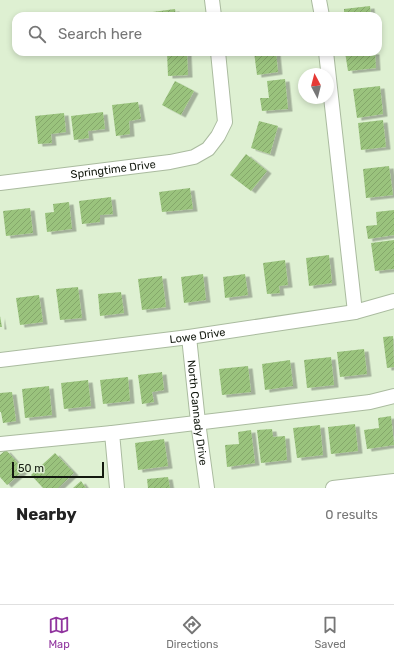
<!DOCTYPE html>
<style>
:root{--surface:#fff;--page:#f6f6f6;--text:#222;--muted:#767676;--line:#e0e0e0;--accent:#90349e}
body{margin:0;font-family:Rubik,sans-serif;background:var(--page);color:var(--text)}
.compass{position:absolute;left:298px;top:68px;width:36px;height:36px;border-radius:50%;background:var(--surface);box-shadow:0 2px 6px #0003;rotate:353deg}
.scale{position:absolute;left:12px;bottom:10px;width:92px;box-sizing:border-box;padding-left:4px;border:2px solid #13190f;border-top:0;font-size:11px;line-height:14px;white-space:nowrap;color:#13190f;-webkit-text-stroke:3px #def0d2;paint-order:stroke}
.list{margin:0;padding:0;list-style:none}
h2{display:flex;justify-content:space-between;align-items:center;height:52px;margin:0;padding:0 16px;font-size:17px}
h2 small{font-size:13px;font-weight:400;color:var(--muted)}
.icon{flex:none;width:22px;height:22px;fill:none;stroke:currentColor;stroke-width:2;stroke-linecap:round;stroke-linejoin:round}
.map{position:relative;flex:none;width:394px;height:488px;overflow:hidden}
.search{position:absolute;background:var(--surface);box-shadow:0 2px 6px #0003;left:12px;right:12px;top:12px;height:44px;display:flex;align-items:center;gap:10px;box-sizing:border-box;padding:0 14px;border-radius:12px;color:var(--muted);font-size:15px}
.sheet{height:116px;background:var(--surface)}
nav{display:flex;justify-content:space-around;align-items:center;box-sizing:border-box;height:56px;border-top:1px solid var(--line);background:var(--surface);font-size:11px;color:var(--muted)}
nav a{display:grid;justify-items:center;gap:2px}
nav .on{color:var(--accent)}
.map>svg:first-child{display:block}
.building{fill:url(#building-hatch);filter:url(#shadow)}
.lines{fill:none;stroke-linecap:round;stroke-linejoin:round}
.minor-casing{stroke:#aabb9f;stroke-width:16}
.minor{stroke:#fff;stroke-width:14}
.labels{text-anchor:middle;stroke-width:3;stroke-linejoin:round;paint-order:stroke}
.street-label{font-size:11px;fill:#13190f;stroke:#def0d2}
</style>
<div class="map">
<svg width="394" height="488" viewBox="0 0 394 488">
<defs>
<pattern id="building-hatch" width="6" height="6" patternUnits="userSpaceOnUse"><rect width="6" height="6" fill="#9ac37d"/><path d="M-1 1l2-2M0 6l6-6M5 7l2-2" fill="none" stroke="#84a76b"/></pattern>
<filter id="shadow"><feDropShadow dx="4.5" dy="2.5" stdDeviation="0" flood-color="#0004"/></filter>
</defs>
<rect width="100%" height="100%" fill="#def0d2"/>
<g class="building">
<path d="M370,6L371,16H344V9Z"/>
<path d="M175,9L176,16H146L145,13Z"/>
<path d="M167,52H187L188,75L168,76Z"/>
<path d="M254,52H276L278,72L257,75Z"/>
<path d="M345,52H375L376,68L348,71Z"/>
<path d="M285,79L288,109L262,111L260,98H269L267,81Z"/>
<path d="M175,81L194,91L181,115L162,105Z"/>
<path d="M380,86L383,114L357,118L353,89Z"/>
<path d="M138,102L141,119L129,121L130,134L116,136L112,105Z"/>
<path d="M103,112L105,129L88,131L89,138L74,140L71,116Z"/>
<path d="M64,113L66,132L51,134L52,143L38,144L35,116Z"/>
<path d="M383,120L386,147L361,150L358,123Z"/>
<path d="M259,121L278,126L270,154L251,148Z"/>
<path d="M246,154L267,171L251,191L230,175Z"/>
<path d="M389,166L393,195L366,198L363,169Z"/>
<path d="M190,188L193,209L162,212L159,192Z"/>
<path d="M111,197L113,214L100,215V222L82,224L79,201Z"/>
<path d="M69,202L72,229L47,232L45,213L54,212L53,204Z"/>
<path d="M30,208L33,233L6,236L3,211Z"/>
<path d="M394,210V235L368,239L366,226L377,225L376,212Z"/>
<path d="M394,240V269L375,271L371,243Z"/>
<path d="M329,255L332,283L309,286L306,258Z"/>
<path d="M285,260L288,285L279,286L280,293L267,294L263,263Z"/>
<path d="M203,274L206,300L184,303L181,277Z"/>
<path d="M245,274L248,295L225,298L223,277Z"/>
<path d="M162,276L166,307L142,310L138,279Z"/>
<path d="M78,287L82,318L60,320L56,289Z"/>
<path d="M121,292L124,313L100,316L98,294Z"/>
<path d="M39,295L43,322L20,325L16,298Z"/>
<path d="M0,316L2,327H0Z"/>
<path d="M393,336L394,367L387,368L383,337Z"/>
<path d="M364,349L367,374L340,377L337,352Z"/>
<path d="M331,357L334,385L307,388L304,360Z"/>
<path d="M290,360L293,386L265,390L262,364Z"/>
<path d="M248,366L251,392L222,395L219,369Z"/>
<path d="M162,372L164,390L152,392L154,402L142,404L138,375Z"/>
<path d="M128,377L130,401L103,404L100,380Z"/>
<path d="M88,380L91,406L64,409L61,383Z"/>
<path d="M49,386L52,415L25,418L22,389Z"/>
<path d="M12,392L16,421L3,423L1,412H0V393Z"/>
<path d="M391,416L394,445L367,449L364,430L379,428L378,418Z"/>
<path d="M355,424L358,451L331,454L328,427Z"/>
<path d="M320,425L323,455L297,458L293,428Z"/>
<path d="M272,429L273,437L285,436L287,460L261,463L257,430Z"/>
<path d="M251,430L255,463L227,467L225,445L239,444L238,432Z"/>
<path d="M164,439L168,466L138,470L135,443Z"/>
<path d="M6,450L24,470L7,485L0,477V455Z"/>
<path d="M55,453L74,473L58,488H43L31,475Z"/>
<path d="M168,477L170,488H148L147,479Z"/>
<path d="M81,481L86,488H73Z"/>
</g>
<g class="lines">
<defs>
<g id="minor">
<path d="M212,0L214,16"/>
<path d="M319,0L322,16"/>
<path d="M326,52L355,312"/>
<path id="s1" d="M0,183L170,162L194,157L208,149L218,136L225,122L218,52"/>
<path id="s2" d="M189,337L198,422L207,488"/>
<path id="s3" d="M0,360L189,337L355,312L394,301"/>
<path d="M0,444L112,433"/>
<path d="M117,488L112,433L370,402L394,396"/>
<path d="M333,488L394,481"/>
</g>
</defs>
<use href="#minor" class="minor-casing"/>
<use href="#minor" class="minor"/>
</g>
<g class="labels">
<g class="street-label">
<text dy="4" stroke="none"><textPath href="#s1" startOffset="114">Springtime Drive</textPath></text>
<text dy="4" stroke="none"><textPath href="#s3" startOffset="199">Lowe Drive</textPath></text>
<text dy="4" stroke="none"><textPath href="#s2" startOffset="76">North Cannady Drive</textPath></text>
</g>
</g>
</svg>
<svg class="compass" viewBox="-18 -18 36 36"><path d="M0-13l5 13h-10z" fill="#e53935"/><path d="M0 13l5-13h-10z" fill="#767676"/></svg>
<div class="scale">50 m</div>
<div class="search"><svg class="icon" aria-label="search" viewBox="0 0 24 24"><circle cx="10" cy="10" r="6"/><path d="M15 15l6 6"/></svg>Search here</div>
</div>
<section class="sheet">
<h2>Nearby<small>0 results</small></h2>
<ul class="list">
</ul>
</section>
<nav>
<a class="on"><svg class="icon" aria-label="map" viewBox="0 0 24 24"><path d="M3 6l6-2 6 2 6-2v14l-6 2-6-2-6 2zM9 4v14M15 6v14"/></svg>Map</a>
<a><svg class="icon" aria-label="directions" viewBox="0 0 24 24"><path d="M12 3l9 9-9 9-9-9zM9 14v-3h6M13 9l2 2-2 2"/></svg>Directions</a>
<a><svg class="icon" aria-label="saved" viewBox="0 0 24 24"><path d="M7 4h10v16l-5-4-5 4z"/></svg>Saved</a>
</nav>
